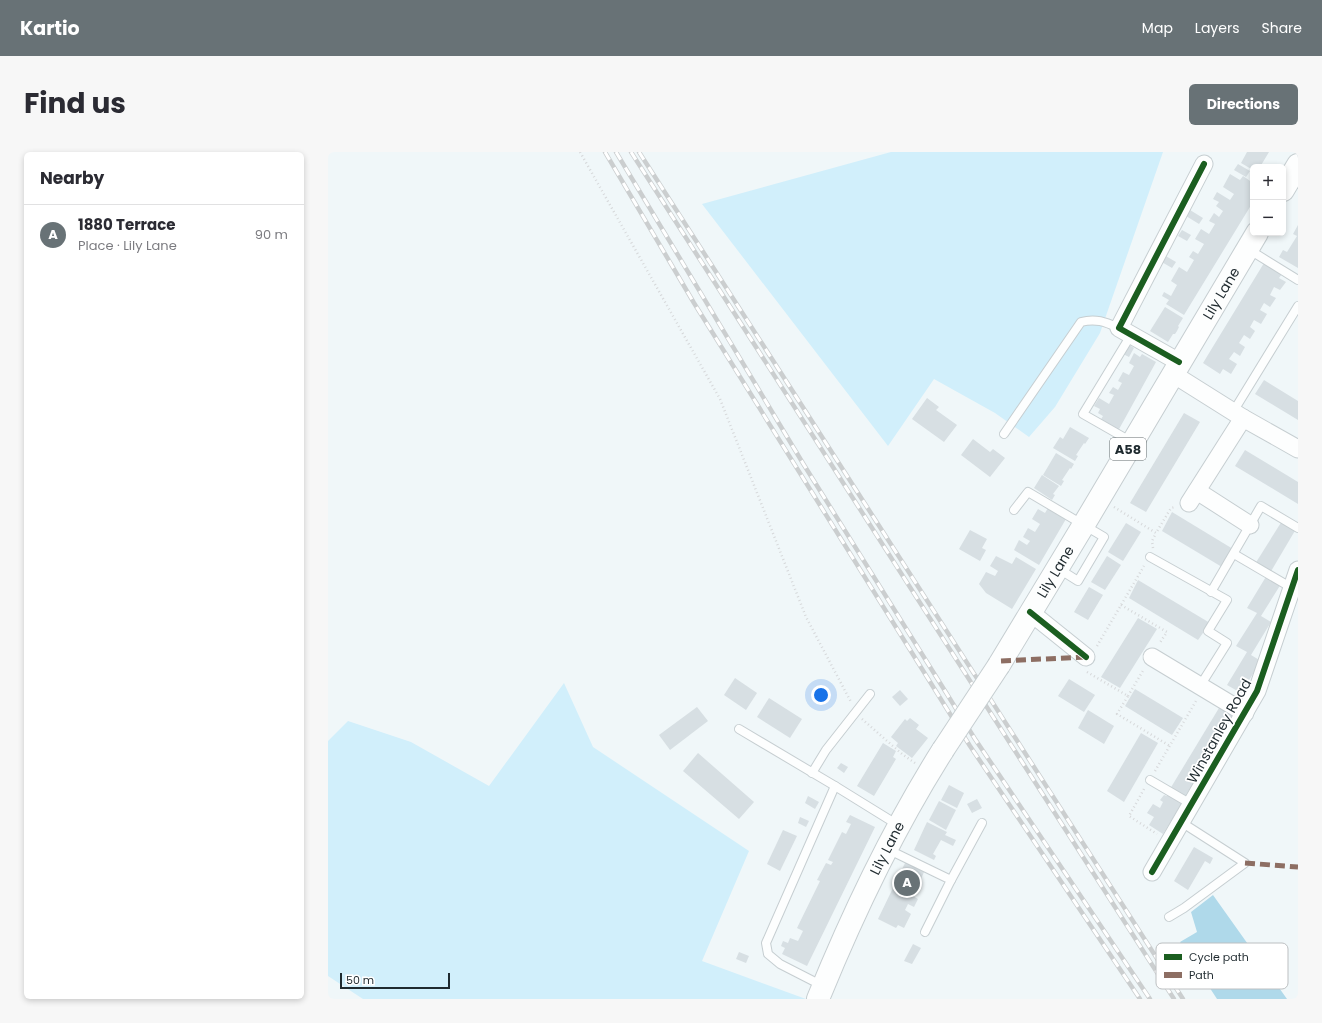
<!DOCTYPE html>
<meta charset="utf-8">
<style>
:root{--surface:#fff;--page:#f7f7f7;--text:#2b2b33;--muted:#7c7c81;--line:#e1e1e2;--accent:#687276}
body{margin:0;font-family:Poppins,sans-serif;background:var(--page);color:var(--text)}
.controls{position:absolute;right:12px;top:12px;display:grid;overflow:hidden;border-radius:6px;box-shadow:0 2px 6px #0003}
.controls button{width:36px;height:36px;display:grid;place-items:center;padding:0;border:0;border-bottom:1px solid var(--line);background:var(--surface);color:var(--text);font:20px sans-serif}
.scale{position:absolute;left:12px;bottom:10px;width:110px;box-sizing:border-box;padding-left:4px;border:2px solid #1f2a2f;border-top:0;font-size:11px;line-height:14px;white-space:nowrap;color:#1f2a2f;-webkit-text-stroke:3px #fff;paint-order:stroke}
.you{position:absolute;left:493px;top:543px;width:14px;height:14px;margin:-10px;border:3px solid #fff;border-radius:50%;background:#1a73e8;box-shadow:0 0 0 6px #1a73e833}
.badge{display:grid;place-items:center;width:26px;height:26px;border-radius:50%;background:var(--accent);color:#fff;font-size:13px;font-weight:700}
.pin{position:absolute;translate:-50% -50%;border:2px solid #fff;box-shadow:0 1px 4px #0006}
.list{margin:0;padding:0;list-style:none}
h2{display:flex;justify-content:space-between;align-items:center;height:52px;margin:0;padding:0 16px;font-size:17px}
h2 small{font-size:13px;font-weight:400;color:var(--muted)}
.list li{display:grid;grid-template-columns:26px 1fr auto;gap:12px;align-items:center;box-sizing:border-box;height:60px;padding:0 16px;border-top:1px solid var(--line)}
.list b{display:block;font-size:15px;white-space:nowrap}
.list p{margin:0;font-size:13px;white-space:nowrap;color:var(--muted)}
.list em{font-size:13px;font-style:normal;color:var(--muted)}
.map{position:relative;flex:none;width:970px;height:847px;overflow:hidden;border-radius:6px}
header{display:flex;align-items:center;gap:24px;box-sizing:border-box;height:56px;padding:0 20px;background:var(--accent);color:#fff}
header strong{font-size:19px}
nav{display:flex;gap:22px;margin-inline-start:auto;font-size:14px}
.intro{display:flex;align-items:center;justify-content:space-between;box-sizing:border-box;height:96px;padding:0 24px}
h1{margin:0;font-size:28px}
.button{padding:10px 18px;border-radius:6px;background:var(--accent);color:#fff;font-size:14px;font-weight:700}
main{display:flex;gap:24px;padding:0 24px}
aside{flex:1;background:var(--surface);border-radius:6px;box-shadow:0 2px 6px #0003}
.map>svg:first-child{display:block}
.green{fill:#d1effb}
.forest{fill:#afd9ea}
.building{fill:#d7dfe3}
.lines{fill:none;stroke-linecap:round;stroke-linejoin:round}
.service-casing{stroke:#c6ced1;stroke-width:10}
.minor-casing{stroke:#c6ced1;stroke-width:19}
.primary-casing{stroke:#c6ced1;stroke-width:24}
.path{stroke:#d6d8da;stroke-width:2.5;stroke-dasharray:1 3;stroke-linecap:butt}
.service{stroke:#fdfefe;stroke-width:8}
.minor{stroke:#fdfefe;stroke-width:17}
.primary{stroke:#fdfefe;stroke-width:22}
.rail-casing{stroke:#cbcecf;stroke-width:4.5}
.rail{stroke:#fff;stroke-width:3;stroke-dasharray:9;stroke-linecap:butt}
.primary-bridge-casing{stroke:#c6ced1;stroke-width:24;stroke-linecap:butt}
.primary-bridge{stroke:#fdfefe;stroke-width:22}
.quiet{stroke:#8d6e63;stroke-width:5;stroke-dasharray:10 5;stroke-linecap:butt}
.cycleway-casing{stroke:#fff;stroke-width:8}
.cycleway{stroke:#1b5e20;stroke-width:6}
.labels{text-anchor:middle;stroke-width:3.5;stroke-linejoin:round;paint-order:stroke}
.shield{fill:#fff;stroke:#626a6d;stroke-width:1}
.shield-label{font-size:13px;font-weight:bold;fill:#1f2a2f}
.street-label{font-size:14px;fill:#1f2a2f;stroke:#fff}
.key{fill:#fff;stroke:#bcbfc1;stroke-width:1}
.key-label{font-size:11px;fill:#1f2a2f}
</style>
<header>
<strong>Kartio</strong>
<nav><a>Map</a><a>Layers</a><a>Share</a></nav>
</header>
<div class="intro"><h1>Find us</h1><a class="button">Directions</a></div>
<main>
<aside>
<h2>Nearby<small></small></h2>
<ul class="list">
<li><span class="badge">A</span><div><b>1880 Terrace</b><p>Place · Lily Lane</p></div><em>90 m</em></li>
</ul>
</aside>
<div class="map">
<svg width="970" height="847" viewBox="0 0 970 847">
<rect width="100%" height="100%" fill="#f0f7f9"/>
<g class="green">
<path d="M563,0H835L772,181L727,255L701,285L667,261L606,227L560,294L374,52Z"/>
<path d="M236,531L265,595L421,699L374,809L478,847H35L0,824V589L20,569L83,590L161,634Z"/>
</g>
<path class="forest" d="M885,743L959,847H889L852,790L869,780L863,760Z"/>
<g class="building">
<path d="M919,0H941L932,15H925V18L913,11Z"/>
<path d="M910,12L922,19L918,25L906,18Z"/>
<path d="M902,22L912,28L915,24L925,31V50L856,163L838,152L841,148L834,144L836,140L843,144L849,133L843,129L851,115L859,120L866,108L861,105L865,99L870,102L876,92L867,87L873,77L881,82L887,72L881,69L886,61L891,65L895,59L888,54L891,50L885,47L889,40L902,48L906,42L895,35Z"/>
<path d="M862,58L875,66L871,72L858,64Z"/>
<path d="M970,73V116L951,105L955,98L959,100L969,84L965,82Z"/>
<path d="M854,78L863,83L859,89L850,84Z"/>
<path d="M836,103L848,110L844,116L832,109Z"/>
<path d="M936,111L954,122L951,126L958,130L952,138L946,135L942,143L948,146L942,155L936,151L932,158L939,162L933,172L926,168L922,175L927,179L922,187L916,183L911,191L917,195L912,204L906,200L901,207L909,212L903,222L895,217L892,222L875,211Z"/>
<path d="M837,155L855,166L850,174L851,175L849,179L847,182H845L840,190L822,179Z"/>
<path d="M800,192L806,196L801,205L795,202Z"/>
<path d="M806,201L812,205L814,202L828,210L790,279L772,269L775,264L770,261L772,257L766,254L771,246L781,252L786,243L781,241L785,235L790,238L794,231L790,229L795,220L801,223L806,214L801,211Z"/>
<path d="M936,228L970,249V268L927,242Z"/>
<path d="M599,246L611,255L608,258L629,273L616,290L584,267Z"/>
<path d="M856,261L872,270L818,360L802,351Z"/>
<path d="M742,275L761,286L757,292L756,291L748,303L750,304L747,309L725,296L732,285L735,287Z"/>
<path d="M645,287L662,300L665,297L677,306L662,325L633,303Z"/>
<path d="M917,298L970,330V352L907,314Z"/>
<path d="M728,301L746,312L743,317L742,316L734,328L736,329L733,334L715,323Z"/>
<path d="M714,323L731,334L725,342L727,343L724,348L706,336Z"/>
<path d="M720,356L738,367L711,413L686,398L691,388L699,393L702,389L695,385L700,376L707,380L712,372L704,367L710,357L717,361Z"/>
<path d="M844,360L905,397L894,415L834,379Z"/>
<path d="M954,369L968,377L942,421L927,412Z"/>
<path d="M798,371L813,380L795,409L780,400Z"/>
<path d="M642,378L659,387L654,396L658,398L652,409L631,397Z"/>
<path d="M668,404L684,412L688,405L708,417L684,457L658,441L651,432L658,420L667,424L670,419L662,414Z"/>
<path d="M779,404L793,413L777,438L763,430Z"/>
<path d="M939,423L953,432L933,464L943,470L923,503L933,509L913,541L899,533L919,500L908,494L929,461L919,456Z"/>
<path d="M810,428L882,471L870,488L801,446Z"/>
<path d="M761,435L775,443L760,468L746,460Z"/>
<path d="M810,466L829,477L792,536L773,525Z"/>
<path d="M407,526L429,541L418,558L396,543Z"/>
<path d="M741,527L767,543L756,560L730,544Z"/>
<path d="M807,537L855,566L844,583L797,554Z"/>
<path d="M572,538L580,547L572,554L564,545Z"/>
<path d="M441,546L474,567L462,586L429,565Z"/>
<path d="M894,551L908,560L856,646L842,637Z"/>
<path d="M369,555L380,569L342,598L331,583Z"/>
<path d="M760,558L786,574L776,592L750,576Z"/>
<path d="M582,566L591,573L588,577L600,586L584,606L568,594L570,591L563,585L577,567L579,569Z"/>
<path d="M813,581L830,591L796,650L779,639Z"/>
<path d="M555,591L568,599L565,605L568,607L546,644L529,634Z"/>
<path d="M370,601L426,650L411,667L355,619Z"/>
<path d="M513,611L520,615L516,621L509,616Z"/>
<path d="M621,633L636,641L629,656L613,648Z"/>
<path d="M841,641L855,649L835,682L821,673L826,665L819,661L825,652L832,656L835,650L832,648L836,643L839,644Z"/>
<path d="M480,644L491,650L487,657L477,651Z"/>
<path d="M649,647L654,656L644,661L639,652Z"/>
<path d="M611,649L628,658L618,678L601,668Z"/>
<path d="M522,663L547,675L479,814L454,802L457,796L453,794L455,789L460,791L462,786L470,789L475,779L469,776L492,729L489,728L498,711L503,713L505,710L500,708L514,680L518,682L523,672L518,670Z"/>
<path d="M472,665L481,669L478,675L470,671Z"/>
<path d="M599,670L619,680L617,683L628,688L625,694L613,688L605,702L608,704L606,708L586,698Z"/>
<path d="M455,678L469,684L452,719L439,712Z"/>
<path d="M866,695L885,706L882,712L877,709L860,738L846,729Z"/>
<path d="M578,709L597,718L585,744L590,747L586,755L580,752L577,758L583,762L576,776L570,773L568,776L550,767Z"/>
<path d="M585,792L593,796L584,812L576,809Z"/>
<path d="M411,800L421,804L418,811L408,807Z"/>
</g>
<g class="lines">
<defs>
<g id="service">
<path d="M920,97L970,128"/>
<path d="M803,183L755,262L804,290"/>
<path d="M905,260L970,154"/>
<path d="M676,282L753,170C768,166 777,170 791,176"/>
<path d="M686,358L700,340L776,385L750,429L731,417"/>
<path d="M906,402L964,436"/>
<path d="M822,405L899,448L880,479L899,491L872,534"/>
<path d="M883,440L933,354L970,376"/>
<path d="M411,577L507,634L570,673"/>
<path d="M484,621L498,598L542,542"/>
<path d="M822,628L863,652"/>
<path d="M559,697L623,728L597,780"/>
<path d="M623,728L654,671"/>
<path d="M841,765L856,756L917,711L853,670"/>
<path d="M495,834L452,812L440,802L438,791L507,634"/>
</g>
<g id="minor">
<path d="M851,210L791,176L876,12"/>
<path d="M845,222L915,266L970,297"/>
<path d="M869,339L922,373"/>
<path d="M861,351L915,266"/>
<path d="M702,460L758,505"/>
<path d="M824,505L917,561"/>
<path d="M824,720L929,539L970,418"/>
</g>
<g id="primary">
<path d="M955,38L970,13"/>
<path id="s1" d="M671,513L755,374L929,81"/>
<path id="s2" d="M490,847C525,761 565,677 615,598"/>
</g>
</defs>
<use href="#service" class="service-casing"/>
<use href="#minor" class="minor-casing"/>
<use href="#primary" class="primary-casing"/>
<g class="path">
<path d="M252,0L392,247L478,465L523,550"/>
<path d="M786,355L828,381L843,356L847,355"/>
<path d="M825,396L824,389L828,381"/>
<path d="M793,453L839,480L831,492"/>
<path d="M769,494L816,414"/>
<path d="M759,520L800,544L789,562L842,594"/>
<path d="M800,544L816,517"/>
<path d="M534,567L574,602L587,611"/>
<path d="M827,619L868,549"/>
<path d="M816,637L801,664L829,682"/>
</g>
<use href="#service" class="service"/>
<use href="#minor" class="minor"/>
<use href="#primary" class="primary"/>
<defs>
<g id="rail">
<path d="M277,0L366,151L642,594L812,847"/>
<path d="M288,0L476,313L647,587L822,847"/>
<path d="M303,0L846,847"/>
<path d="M311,0L855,847"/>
</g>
</defs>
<use href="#rail" class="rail-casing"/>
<use href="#rail" class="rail"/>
<defs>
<path id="primary-bridge" d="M615,598L671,513"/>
</defs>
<use href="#primary-bridge" class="primary-bridge-casing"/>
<use href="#primary-bridge" class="primary-bridge"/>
<g class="quiet">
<path d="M673,509L758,505"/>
<path d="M917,711L970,715"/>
</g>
<defs>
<g id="cycleway">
<path d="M851,210L791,176L876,12"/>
<path d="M702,460L758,505"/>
<path d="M824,720L929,539L970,418"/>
</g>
</defs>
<use href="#cycleway" class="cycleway-casing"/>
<use href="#cycleway" class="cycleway"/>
</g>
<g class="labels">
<rect class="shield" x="782" y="286" width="36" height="22" rx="3"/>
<g class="shield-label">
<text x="800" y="302">A58</text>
</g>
<g class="street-label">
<text dy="5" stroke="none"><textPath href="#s1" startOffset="433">Lily Lane</textPath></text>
<text dy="5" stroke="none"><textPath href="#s1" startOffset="109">Lily Lane</textPath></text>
<text transform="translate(891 579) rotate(-61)" y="5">Winstanley Road</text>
<text dy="5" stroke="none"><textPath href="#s2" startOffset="166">Lily Lane</textPath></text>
</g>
</g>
<rect x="828" y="791" width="132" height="46" rx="6" class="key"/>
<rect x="836" y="802" width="18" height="6" fill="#1b5e20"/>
<rect x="836" y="820" width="18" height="6" fill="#8d6e63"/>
<g class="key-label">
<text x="861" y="809">Cycle path</text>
<text x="861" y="827">Path</text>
</g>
</svg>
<div class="controls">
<button>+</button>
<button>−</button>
</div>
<div class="scale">50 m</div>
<div class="you"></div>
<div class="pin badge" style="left:579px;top:731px">A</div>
</div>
</main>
